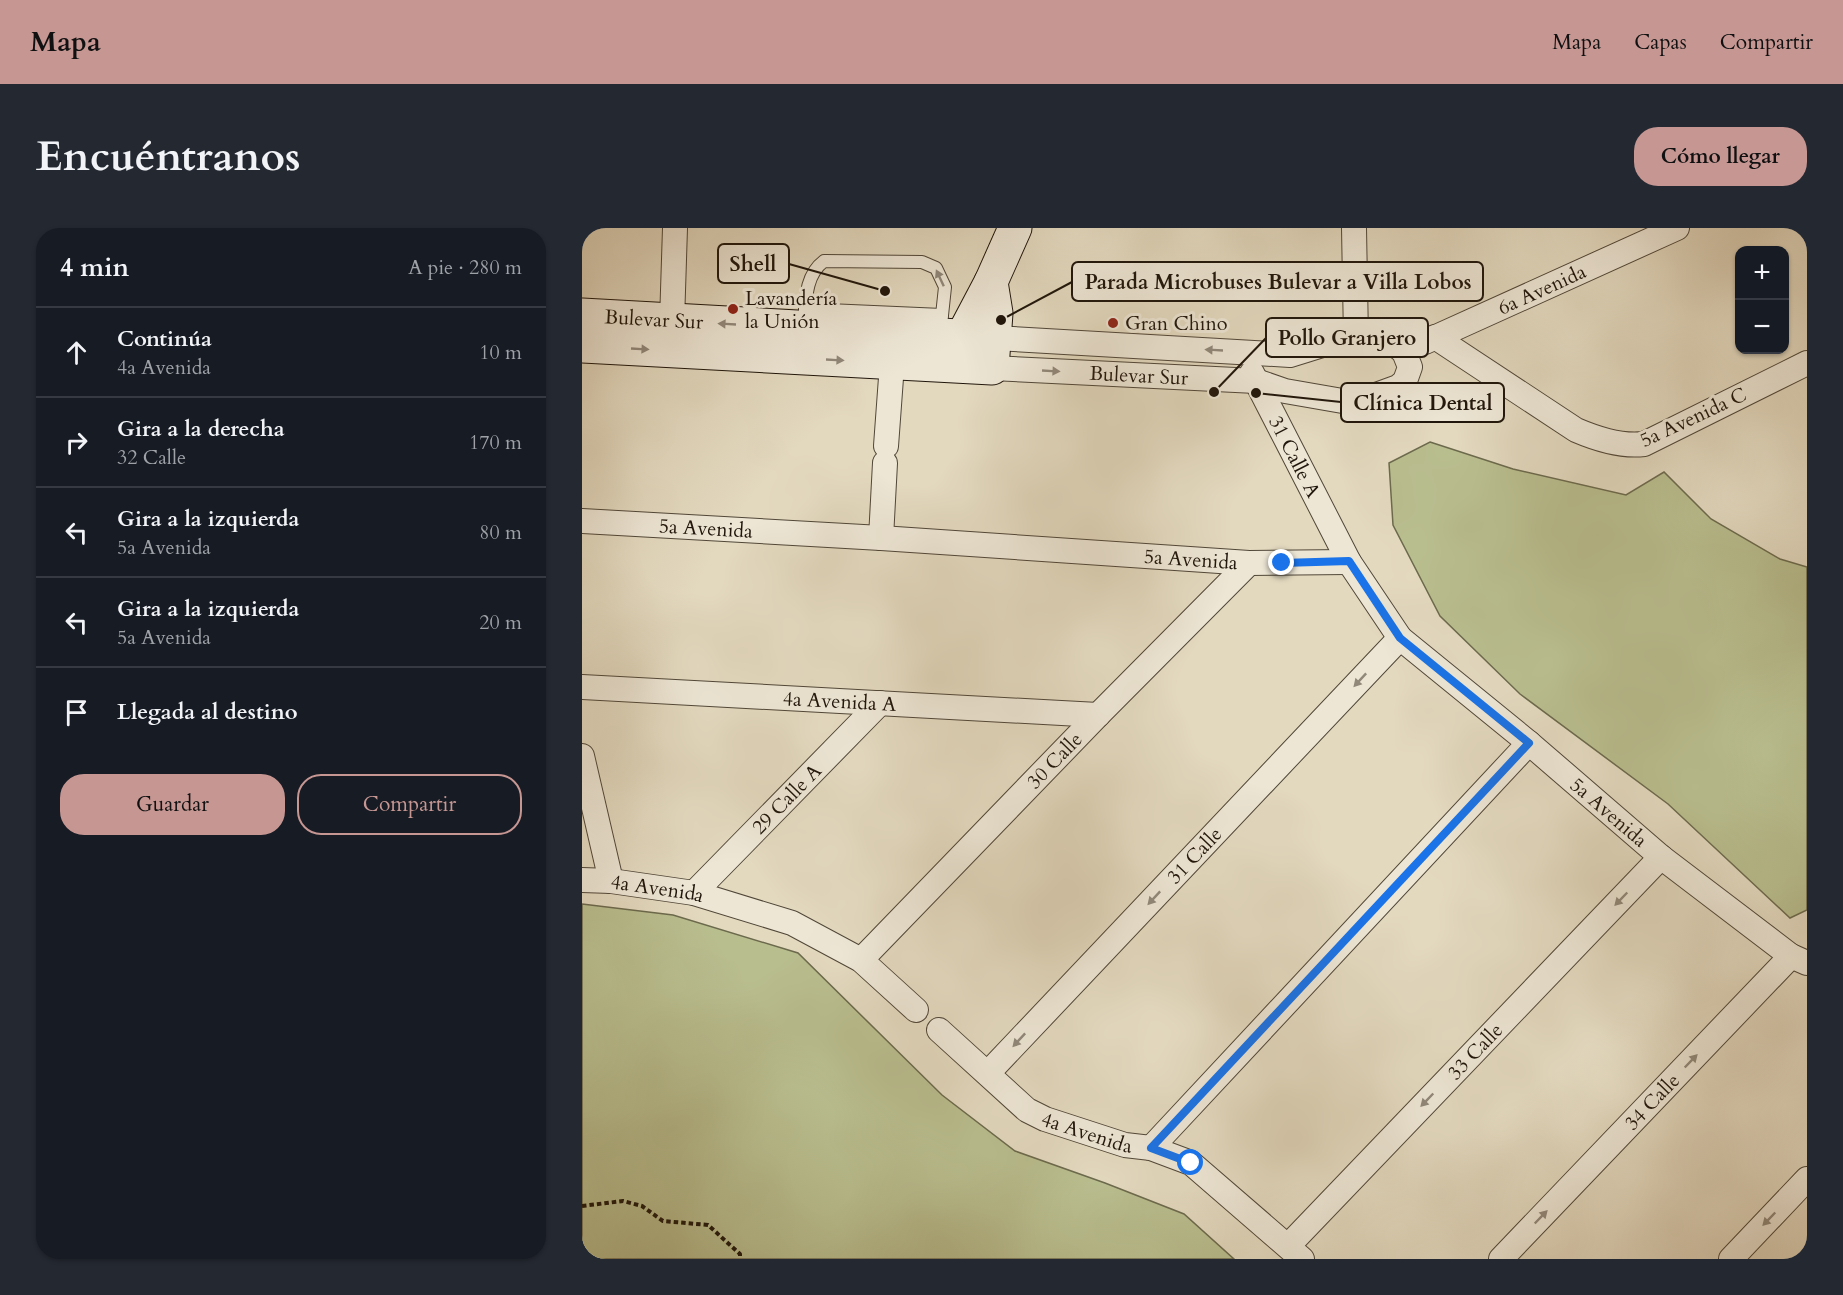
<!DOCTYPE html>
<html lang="es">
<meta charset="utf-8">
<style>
:root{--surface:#171b24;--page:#242831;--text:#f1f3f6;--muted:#9ea1a6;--line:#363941;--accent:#c59692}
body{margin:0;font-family:Cardo,serif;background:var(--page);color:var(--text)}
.controls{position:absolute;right:18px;top:18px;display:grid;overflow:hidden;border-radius:12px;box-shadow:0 2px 4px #0004}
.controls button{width:54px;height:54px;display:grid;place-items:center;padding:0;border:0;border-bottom:2px solid var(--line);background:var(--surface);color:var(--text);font:30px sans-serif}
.stop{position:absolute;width:18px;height:18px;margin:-14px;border:4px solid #1a73e8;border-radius:50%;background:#fff}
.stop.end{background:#1a73e8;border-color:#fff;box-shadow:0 2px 6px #0008}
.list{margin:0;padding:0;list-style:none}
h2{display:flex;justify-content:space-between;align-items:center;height:78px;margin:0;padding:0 24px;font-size:26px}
h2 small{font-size:20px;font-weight:400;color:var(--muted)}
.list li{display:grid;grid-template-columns:39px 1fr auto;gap:18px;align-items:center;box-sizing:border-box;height:90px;padding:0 24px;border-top:2px solid var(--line)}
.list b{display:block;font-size:22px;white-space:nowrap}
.list p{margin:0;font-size:20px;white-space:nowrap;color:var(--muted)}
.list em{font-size:20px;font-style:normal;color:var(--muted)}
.actions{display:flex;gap:12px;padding:18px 24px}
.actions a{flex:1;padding:14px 0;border:2px solid var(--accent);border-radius:24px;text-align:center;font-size:21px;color:var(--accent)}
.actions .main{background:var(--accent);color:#111}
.icon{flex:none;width:33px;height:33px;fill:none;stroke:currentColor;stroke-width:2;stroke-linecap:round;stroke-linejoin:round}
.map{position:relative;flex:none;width:1225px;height:1031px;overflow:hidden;border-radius:24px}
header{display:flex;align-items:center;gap:36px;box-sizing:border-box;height:84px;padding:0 30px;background:var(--accent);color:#111}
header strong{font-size:28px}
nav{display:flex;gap:33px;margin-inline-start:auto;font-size:21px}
.intro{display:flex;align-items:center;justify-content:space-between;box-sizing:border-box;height:144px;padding:0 36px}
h1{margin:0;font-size:42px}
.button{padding:15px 27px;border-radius:24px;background:var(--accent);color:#111;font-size:21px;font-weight:700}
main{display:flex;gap:36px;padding:0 36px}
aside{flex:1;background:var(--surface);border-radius:24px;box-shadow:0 2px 4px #0004}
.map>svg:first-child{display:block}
.green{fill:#b9be8f;stroke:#6c6a4d;stroke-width:1.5}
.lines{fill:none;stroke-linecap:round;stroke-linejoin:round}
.service-casing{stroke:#514738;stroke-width:14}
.minor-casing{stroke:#514738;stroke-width:26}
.secondary-casing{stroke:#20160b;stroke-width:35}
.path{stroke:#20160b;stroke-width:4;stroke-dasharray:4.5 3;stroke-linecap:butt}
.service{stroke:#ede6d5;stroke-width:12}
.minor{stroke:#ede6d5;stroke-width:24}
.secondary{stroke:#ede6d5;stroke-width:33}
.oneway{fill:#91887a}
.route{stroke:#1a73e8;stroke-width:8}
.poi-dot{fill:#8f2418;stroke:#ede6d5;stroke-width:2}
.labels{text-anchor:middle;stroke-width:6;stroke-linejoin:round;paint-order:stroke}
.street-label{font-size:20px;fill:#20160b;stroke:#ede6d5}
.poi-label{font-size:20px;fill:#20160b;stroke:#ede6d5;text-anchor:start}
.leader{fill:none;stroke:#20160b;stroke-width:2}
.callout-dot{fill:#20160b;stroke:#ede6d5;stroke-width:2}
.callout{fill:#ede6d5;stroke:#20160b;stroke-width:2}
.callout-label{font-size:21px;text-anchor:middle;font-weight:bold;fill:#20160b}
</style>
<header>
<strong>Mapa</strong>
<nav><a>Mapa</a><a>Capas</a><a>Compartir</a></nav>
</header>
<div class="intro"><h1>Encuéntranos</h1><a class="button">Cómo llegar</a></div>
<main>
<aside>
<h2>4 min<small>A pie · 280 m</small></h2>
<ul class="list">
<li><svg class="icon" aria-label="ahead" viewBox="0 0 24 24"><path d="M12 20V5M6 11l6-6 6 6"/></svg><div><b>Continúa</b><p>4a Avenida</p></div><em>10 m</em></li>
<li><svg class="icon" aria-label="right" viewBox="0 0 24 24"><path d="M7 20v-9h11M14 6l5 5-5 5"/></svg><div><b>Gira a la derecha</b><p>32 Calle</p></div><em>170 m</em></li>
<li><svg class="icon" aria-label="left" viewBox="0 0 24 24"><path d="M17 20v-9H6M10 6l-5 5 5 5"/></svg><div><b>Gira a la izquierda</b><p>5a Avenida</p></div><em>80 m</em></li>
<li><svg class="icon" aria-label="left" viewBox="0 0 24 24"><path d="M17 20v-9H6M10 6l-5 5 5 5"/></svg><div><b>Gira a la izquierda</b><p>5a Avenida</p></div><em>20 m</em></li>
<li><svg class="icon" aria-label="arrive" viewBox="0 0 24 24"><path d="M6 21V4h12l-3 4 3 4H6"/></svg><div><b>Llegada al destino</b></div></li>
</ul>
<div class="actions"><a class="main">Guardar</a><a>Compartir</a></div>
</aside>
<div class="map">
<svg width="1225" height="1031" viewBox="0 0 1225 1031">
<rect width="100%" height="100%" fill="#e3d9bf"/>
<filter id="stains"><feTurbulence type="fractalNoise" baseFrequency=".00333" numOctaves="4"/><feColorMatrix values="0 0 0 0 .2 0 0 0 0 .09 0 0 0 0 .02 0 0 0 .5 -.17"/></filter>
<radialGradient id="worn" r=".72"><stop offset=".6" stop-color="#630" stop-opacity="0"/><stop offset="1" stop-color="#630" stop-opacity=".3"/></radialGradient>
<g class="green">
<path d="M848,214L931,241L1044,267L1082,244L1129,291L1198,331L1225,339V682L1208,690L1086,576L938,466L858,388L811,297L807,235Z"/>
<path d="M0,676L91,687L216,725L360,867L433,923L523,955L602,986L652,1031H0Z"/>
</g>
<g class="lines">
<defs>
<g id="service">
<path d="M223,81L360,87"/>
<path d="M222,98C224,75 222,48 242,33L340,34L354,40L363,59L358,106"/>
</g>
<g id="minor">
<path d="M772,0L774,110"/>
<path d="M90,94L93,0"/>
<path d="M853,109L994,202C1015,211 1039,219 1062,216L1225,135"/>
<path id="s1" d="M843,114L1095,0"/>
<path id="s2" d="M410,140L674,153L703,163L772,175L816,159L823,153L828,139L822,124L811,115L774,110L753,113L708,127L413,110"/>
<path id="s3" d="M670,145L767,334L818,410L947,515L1079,629L1209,728L1225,735"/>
<path d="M304,218L310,136"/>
<path id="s4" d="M0,293L299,310L667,335L767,334"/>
<path d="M299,310L303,235"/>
<path id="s5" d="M0,459L516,487"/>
<path d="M0,528L29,653"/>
<path id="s6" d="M0,652L29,653L112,665L210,695L279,732L334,782"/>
<path id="s7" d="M112,665L298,475"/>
<path id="s8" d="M279,732L516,487L667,335"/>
<path id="s9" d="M357,802L445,882L463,891L543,917L569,920L609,935L720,1031"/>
<path id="s10" d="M406,845L818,410"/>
<path d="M569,920L947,515"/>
<path id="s11" d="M706,1018L1079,629"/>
<path id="s12" d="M919,1031L1209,728"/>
<path d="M1149,1031L1225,951"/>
</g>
<g id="secondary">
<path id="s13" d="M0,87L413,110"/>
<path d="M0,118L410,140L414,85L409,54"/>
<path d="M377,129L380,109L409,54L433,0"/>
</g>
</defs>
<use href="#service" class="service-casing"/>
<use href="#minor" class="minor-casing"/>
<use href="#secondary" class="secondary-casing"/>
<path class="path" d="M0,978L41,973L60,978L81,993L126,997L158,1026V1031"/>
<use href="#service" class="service"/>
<use href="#minor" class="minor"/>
<use href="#secondary" class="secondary"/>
</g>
<defs><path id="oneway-solid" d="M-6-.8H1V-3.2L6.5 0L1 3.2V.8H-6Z" transform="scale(1.5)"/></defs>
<g class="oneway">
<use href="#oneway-solid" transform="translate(358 50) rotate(-115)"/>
<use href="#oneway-solid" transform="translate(145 96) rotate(-177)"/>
<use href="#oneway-solid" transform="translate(58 121) rotate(3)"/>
<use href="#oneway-solid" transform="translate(632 122) rotate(-177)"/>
<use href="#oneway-solid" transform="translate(253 132) rotate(3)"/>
<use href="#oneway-solid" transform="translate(469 143) rotate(3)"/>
<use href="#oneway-solid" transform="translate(778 452) rotate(133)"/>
<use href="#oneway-solid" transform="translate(572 670) rotate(133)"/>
<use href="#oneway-solid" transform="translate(1039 671) rotate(134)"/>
<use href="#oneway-solid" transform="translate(437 812) rotate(133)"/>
<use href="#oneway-solid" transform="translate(1109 833) rotate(-46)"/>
<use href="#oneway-solid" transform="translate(845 872) rotate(134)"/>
<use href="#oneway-solid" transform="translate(959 989) rotate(-46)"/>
<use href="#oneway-solid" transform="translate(1187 991) rotate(134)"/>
</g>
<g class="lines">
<path class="route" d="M609,935L569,920L947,515L818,410L767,333L700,335"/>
</g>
<g class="poi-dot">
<circle cx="151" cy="81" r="6"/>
<circle cx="531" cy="95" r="6"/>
</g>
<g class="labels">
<g class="street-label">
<text dy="7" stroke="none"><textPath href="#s1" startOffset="128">6a Avenida</textPath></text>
<text dy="7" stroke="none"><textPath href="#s13" startOffset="72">Bulevar Sur</textPath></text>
<text dy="7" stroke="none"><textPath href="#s2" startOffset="147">Bulevar Sur</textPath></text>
<text transform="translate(1111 189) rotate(-25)" y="7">5a Avenida C</text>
<text dy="7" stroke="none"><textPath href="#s3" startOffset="94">31 Calle A</textPath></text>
<text dy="7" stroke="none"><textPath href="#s4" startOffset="124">5a Avenida</textPath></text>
<text dy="7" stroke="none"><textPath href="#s4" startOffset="610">5a Avenida</textPath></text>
<text dy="7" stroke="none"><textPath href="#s5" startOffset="258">4a Avenida A</textPath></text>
<text dy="7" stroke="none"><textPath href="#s8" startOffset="278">30 Calle</textPath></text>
<text dy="7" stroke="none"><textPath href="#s7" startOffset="132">29 Calle A</textPath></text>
<text dy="7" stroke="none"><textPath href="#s3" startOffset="576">5a Avenida</textPath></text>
<text dy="7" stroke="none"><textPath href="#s10" startOffset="300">31 Calle</textPath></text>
<text dy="7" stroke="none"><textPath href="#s6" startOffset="76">4a Avenida</textPath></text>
<text dy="7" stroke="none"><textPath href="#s11" startOffset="270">33 Calle</textPath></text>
<text dy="7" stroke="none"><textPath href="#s12" startOffset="218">34 Calle</textPath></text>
<text dy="7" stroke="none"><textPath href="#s9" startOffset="183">4a Avenida</textPath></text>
</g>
<g class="poi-label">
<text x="163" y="77">Lavandería<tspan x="163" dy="23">la Unión</tspan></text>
<text x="543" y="102">Gran Chino</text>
</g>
</g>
<path class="leader" d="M303 63L207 36M419 92L490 54M632 164L684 110M674 165L759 174"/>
<g class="callout-dot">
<circle cx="303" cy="63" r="6"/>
<circle cx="419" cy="92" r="6"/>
<circle cx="632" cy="164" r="6"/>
<circle cx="674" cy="165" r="6"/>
</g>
<g class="callout">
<rect x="136" y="16" width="71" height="39" rx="6"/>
<rect x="490" y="34" width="411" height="39" rx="6"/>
<rect x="684" y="90" width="162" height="39" rx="6"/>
<rect x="759" y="155" width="163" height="39" rx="6"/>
</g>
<g class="callout-label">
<text x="171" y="43">Shell</text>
<text x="696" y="61">Parada Microbuses Bulevar a Villa Lobos</text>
<text x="765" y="117">Pollo Granjero</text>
<text x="841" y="182">Clínica Dental</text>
</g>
<rect width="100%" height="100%" filter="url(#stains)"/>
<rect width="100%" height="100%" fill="url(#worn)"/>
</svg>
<div class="controls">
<button>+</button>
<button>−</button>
</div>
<div class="stop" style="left:609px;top:935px"></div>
<div class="stop end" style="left:700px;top:335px"></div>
</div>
</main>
